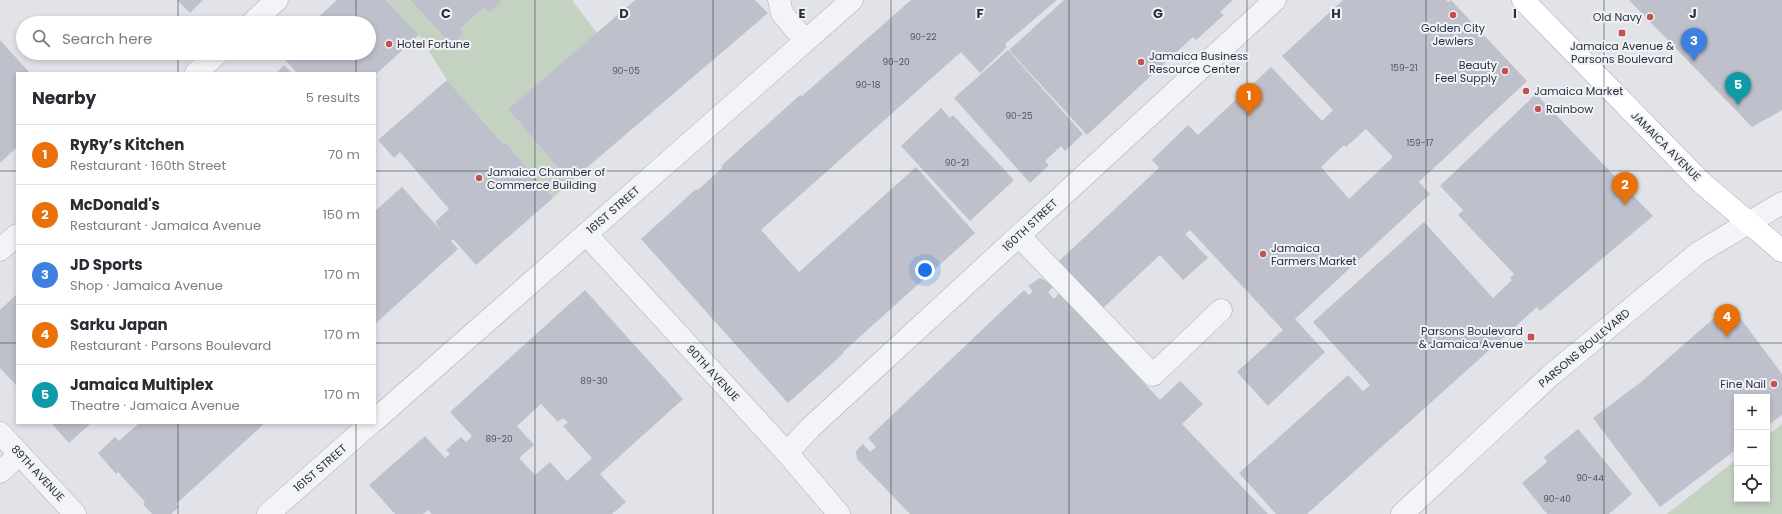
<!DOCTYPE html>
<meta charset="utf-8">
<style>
:root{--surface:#fff;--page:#f2f2f3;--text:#2b2b33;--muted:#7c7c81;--line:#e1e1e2;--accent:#0b8043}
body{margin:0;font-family:Poppins,sans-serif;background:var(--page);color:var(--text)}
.controls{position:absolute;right:12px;bottom:12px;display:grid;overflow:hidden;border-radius:0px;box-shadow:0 2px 6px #0003}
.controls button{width:36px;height:36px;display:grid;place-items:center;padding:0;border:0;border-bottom:1px solid var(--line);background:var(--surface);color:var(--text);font:20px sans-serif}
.you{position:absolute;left:925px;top:270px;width:14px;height:14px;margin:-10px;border:3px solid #fff;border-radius:50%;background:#1a73e8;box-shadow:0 0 0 6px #1a73e833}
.badge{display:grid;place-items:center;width:26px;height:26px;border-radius:50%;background:var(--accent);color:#fff;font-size:13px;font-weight:700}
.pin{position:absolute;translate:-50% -33px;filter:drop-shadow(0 1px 2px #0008)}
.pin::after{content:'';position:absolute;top:21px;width:14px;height:12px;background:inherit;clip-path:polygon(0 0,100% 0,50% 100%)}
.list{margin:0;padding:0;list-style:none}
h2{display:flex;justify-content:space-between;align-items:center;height:52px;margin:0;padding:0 16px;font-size:17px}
h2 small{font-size:13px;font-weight:400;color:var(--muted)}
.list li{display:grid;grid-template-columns:26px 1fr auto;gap:12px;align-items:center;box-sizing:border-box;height:60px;padding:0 16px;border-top:1px solid var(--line)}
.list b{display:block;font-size:15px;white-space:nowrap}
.list p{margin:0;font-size:13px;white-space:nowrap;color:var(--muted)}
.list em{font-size:13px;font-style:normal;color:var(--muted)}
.icon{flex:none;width:22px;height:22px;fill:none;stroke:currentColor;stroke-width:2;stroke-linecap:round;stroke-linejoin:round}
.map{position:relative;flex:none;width:1782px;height:514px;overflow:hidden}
.search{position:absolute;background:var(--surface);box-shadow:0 2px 6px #0003;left:16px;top:16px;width:360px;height:44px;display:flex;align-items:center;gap:10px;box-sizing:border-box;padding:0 14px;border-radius:22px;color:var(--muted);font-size:15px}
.panel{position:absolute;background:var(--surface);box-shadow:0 2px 6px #0003;left:16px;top:72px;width:360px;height:352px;border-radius:0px}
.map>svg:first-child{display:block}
.green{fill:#c4d2c2}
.building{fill:#bec1cb;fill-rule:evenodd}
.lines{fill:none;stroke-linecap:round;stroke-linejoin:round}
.minor-casing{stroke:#aaadb5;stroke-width:23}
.major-casing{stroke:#a1a5b3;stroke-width:23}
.minor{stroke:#f3f4f7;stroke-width:22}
.major{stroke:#fff;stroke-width:22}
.grid{fill:none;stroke:#2a2f3f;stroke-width:1;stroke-opacity:0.55}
.poi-dot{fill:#c4504f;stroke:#f0f2f6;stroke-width:1.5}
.labels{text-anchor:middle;stroke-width:4;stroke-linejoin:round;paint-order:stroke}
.number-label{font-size:9px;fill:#4f5462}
.poi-label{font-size:11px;fill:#2a2f3f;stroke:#f0f2f6;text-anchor:start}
.street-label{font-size:11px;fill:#2a2f3f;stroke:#f0f2f6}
.grid-label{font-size:13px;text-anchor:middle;font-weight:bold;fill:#2a2f3f;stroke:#f0f2f6;stroke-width:4;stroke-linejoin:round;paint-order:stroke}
</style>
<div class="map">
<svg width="1782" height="514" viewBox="0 0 1782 514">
<rect width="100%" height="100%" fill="#e1e3e8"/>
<g class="green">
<path d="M386,0H410L447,40L448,39L453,44L464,34L460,29L484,7L489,13L499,0H572L597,33L508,109L570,182L553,198L505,142L503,144L447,80L419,35Z"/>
<path d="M1782,424V514H1667L1737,459V499H1767V436Z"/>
</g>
<g class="building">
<path d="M177,0H203L190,13Z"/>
<path d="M337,0H386L419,35L375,75V73H297L279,53H369V23H312Z"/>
<path d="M410,0H499L501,2L489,13L484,7L460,29L464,34L453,44L448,39L447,40Z"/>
<path d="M635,0H755L768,13L570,182L508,109Z"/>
<path d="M911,0H1057L1005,44L1007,47L980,73L961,52L761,230L799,272L916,167L975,233L843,352L844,353L788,403L641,239L696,189L698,190L723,167L721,166L800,95L802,96Z"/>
<path d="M1064,0H1233L1220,12L1224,15L1196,40L1193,37L1087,135L1009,50Z"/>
<path d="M1343,0H1446L1448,2L1451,0L1527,81L1419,182L1430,194L1295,319L1325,352L1268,406L1237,372L1283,330L1190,230L1185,234L1208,258L1183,280L1160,255L1103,308L1059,261L1159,168L1152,160L1188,125L1198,135L1271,67L1322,121L1333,110L1282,56ZM1366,129L1393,157L1349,199L1321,167L1344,145L1346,147Z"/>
<path d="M1629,0H1782V110L1752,127Z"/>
<path d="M0,40L30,73H17V147L0,163Z"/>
<path d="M1008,50L1083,134L1065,151L1061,146L1045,161L1049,165L1030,183L954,98Z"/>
<path d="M284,65L292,73H276Z"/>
<path d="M447,80L503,144L505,142L553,198L476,265L453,239L451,241L458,249L375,324V211L402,187L443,233L435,222L449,209L400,152L394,158L378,140Z"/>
<path d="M1536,94L1653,216L1540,311L1537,307L1307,514H1276L1239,473L1348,375L1363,391L1370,385L1313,322L1424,222L1493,298L1512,280L1510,278L1514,274L1458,215L1463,210L1440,186Z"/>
<path d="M941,108L950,118L953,115L1014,180L970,221L901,146Z"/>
<path d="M1040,278L1046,281L1053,287L1048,292L1054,299L1059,293L1160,400L1180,381L1203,404L1182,424L1268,514H910L857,459L856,451L863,444L870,452L876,447L868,438L1024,290L1029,295L1033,291L1028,286Z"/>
<path d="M585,290L683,399L600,474L626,502L612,514H432L428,510L423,514H395L369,485L425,436L445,458L450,454L446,450L461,437L466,442L472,436L450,412ZM541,404L558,422L563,418L568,422L563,426L592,458L567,481L550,462L535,475L519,458L534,445L517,426Z"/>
<path d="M17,294V386L0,368V310Z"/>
<path d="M1723,310L1735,311L1782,374V415L1767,426V397H1737V449L1660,507L1593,418L1641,382Z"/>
<path d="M51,423H91L69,443Z"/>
<path d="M139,423H265L176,504L179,507L171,514H152L143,504L145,502L118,472L116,474L98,453L115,437L119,441Z"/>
<path d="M1578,429L1632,494L1609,514H1547L1522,483L1547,462L1544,457Z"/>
</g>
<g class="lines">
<defs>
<g id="minor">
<path d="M779,0L782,13L805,41"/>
<path d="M252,23L277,0"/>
<path d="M196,73L218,53"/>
<path d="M586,234L787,453L839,514"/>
<path d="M1019,236L1153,375L1221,310"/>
<path d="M0,250L17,235"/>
<path d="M375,420L852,0"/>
<path d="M0,433L75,514"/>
<path d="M787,453L810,428L1275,0"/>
<path d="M0,472L20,454"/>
<path d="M268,514L371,423"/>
<path d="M1402,514L1550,376L1698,253L1782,203"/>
</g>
<path id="major" d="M1523,0L1702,183L1782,251"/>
</defs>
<use href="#minor" class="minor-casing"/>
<use href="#major" class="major-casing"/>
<use href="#minor" class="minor"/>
<use href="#major" class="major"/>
</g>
<path class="grid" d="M178,0V23M356,0V23M535,0V514M713,0V514M891,0V514M1069,0V514M1247,0V514M1426,0V514M1604,0V514M178,53V73M356,53V73M0,171H17M375,171H1782M0,343H17M375,343H1782M178,423V514M356,423V514"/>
<g class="poi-dot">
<circle cx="1453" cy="15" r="4"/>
<circle cx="1650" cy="17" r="4"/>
<rect x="1618" y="29" width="8" height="8" rx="2"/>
<circle cx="389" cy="44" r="4"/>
<circle cx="1141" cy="62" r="4"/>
<circle cx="1505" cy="71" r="4"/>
<circle cx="1526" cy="91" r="4"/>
<circle cx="1538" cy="109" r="4"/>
<circle cx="479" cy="178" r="4"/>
<circle cx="1263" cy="254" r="4"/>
<rect x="1527" y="333" width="8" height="8" rx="2"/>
<circle cx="1774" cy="384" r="4"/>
</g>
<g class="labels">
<g class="number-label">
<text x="923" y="40">90-22</text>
<text x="896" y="65">90-20</text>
<text x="1404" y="71">159-21</text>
<text x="626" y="74">90-05</text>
<text x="868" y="88">90-18</text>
<text x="1019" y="119">90-25</text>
<text x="1420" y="146">159-17</text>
<text x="957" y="166">90-21</text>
<text x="594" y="384">89-30</text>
<text x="499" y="442">89-20</text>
<text x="1590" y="481">90-44</text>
<text x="1557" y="502">90-40</text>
</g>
<g class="poi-label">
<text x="1642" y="21" text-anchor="end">Old Navy</text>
<text x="1453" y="32" text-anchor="middle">Golden City<tspan x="1453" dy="13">Jewlers</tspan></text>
<text x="397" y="48">Hotel Fortune</text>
<text x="1622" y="50" text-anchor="middle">Jamaica Avenue &amp;<tspan x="1622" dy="13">Parsons Boulevard</tspan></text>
<text x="1149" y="60">Jamaica Business<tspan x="1149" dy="13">Resource Center</tspan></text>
<text x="1497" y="69" text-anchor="end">Beauty<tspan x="1497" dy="13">Feel Supply</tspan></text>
<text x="1534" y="95">Jamaica Market</text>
<text x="1546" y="113">Rainbow</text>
<text x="487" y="176">Jamaica Chamber of<tspan x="487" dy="13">Commerce Building</tspan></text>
<text x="1271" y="252">Jamaica<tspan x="1271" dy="13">Farmers Market</tspan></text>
<text x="1523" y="335" text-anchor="end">Parsons Boulevard<tspan x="1523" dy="13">&amp; Jamaica Avenue</tspan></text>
<text x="1766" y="388" text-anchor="end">Fine Nail</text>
</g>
<g class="street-label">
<text transform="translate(1666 146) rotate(45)" y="4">JAMAICA AVENUE</text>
<text transform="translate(613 210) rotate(-41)" y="4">161ST STREET</text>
<text transform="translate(1030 225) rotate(-43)" y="4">160TH STREET</text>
<text transform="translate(1584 348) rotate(-40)" y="4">PARSONS BOULEVARD</text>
<text transform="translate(713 373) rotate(47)" y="4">90TH AVENUE</text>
<text transform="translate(320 468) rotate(-41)" y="4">161ST STREET</text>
<text transform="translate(38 473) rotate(47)" y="4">89TH AVENUE</text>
</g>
</g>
<g class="grid-label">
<text x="446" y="18">C</text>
<text x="624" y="18">D</text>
<text x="802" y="18">E</text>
<text x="980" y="18">F</text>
<text x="1158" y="18">G</text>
<text x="1336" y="18">H</text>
<text x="1515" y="18">I</text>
<text x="1693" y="18">J</text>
</g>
</svg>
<div class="controls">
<button>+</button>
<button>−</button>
<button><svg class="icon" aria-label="locate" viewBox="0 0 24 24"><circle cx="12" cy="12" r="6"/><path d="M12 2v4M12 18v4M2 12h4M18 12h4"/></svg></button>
</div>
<div class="you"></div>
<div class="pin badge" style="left:1249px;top:116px;background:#e8710a">1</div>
<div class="pin badge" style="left:1625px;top:205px;background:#e8710a">2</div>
<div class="pin badge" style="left:1694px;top:61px;background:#3f7fe0">3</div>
<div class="pin badge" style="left:1727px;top:337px;background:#e8710a">4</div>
<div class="pin badge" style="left:1738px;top:105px;background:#0f9aa8">5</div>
<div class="search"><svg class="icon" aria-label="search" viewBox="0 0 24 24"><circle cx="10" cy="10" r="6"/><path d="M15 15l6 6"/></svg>Search here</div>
<section class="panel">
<h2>Nearby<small>5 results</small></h2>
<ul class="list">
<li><span class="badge" style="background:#e8710a">1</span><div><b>RyRy’s Kitchen</b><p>Restaurant · 160th Street</p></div><em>70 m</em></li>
<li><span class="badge" style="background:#e8710a">2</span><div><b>McDonald's</b><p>Restaurant · Jamaica Avenue</p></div><em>150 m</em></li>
<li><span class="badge" style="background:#3f7fe0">3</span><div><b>JD Sports</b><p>Shop · Jamaica Avenue</p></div><em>170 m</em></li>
<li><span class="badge" style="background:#e8710a">4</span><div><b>Sarku Japan</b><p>Restaurant · Parsons Boulevard</p></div><em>170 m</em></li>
<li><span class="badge" style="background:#0f9aa8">5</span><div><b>Jamaica Multiplex</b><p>Theatre · Jamaica Avenue</p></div><em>170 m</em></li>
</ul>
</section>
</div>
